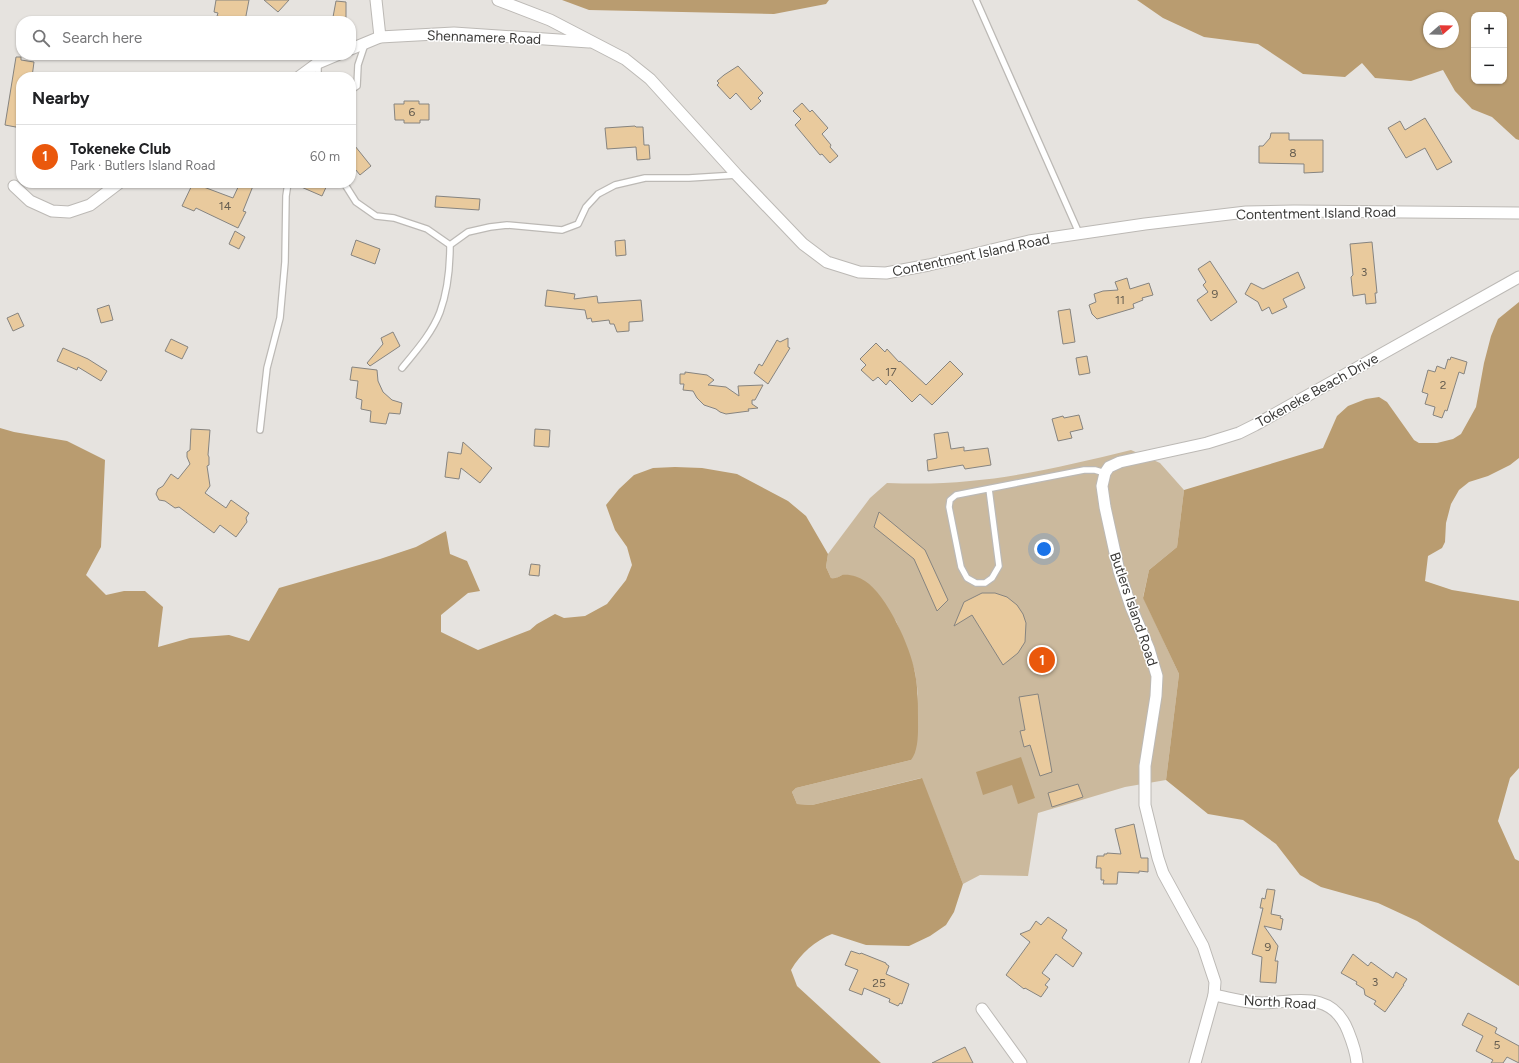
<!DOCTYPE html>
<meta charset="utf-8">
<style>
:root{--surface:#fff;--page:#f6f6f6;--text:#202124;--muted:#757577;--line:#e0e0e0;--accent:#ea580c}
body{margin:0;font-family:Figtree,sans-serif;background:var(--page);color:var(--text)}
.controls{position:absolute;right:12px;top:12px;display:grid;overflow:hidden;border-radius:8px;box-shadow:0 1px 3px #0004}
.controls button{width:36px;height:36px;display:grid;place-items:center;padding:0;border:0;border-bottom:1px solid var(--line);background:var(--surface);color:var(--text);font:20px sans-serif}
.compass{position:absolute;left:1423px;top:12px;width:36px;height:36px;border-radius:50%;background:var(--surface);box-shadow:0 1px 3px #0004;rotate:70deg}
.you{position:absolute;left:1044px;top:549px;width:14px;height:14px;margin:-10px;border:3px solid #fff;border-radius:50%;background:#1a73e8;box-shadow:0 0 0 6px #1a73e833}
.badge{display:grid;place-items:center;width:26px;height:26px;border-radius:50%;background:var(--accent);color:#fff;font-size:13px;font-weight:700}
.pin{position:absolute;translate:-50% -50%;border:2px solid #fff;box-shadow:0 1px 4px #0006}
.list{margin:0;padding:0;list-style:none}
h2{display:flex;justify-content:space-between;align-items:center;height:52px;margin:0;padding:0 16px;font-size:17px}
h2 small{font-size:13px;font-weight:400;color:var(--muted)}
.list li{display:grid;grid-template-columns:26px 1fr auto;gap:12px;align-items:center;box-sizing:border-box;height:64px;padding:0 16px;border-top:1px solid var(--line)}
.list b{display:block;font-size:15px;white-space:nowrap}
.list p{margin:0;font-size:13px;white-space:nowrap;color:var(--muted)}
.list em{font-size:13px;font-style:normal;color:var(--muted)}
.icon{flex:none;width:22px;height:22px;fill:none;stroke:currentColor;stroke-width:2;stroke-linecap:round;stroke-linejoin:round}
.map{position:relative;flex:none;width:1519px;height:1063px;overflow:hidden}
.search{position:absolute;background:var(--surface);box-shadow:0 1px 3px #0004;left:16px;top:16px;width:340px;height:44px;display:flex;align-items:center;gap:10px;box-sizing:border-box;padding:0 14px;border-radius:16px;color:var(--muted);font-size:15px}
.panel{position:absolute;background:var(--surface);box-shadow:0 1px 3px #0004;left:16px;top:72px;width:340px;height:116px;border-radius:16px}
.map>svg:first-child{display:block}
.green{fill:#cbb99d}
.water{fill:#b99c70;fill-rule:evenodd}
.building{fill:#e9ca9d;stroke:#868480}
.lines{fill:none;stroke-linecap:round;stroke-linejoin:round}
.service-casing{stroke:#bcb9b5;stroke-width:8}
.minor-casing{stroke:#bcb9b5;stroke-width:13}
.service{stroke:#fff;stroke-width:5.5}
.minor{stroke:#fff;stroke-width:11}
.labels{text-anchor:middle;stroke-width:3;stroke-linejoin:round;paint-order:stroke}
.number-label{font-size:12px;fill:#665e51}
.street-label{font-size:14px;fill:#3b3a38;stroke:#fff}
</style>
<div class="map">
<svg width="1519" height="1063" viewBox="0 0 1519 1063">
<rect width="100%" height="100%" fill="#e6e3df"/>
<path class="green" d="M1131,450L1160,463L1184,490L1177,547L1149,570L1143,597L1179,674L1166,780L1125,787L1038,813L1028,876L980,875L963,884L921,778L812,805L797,804L792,792L796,788L911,760L918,694L915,672L907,648L896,621L842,575L835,579L831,578L826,567L828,554L870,498L887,483C915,484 942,484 970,481C1024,476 1078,463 1131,450Z"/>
<g class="water">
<path d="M562,0H829L826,4L774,14L589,10Z"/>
<path d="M1137,0H1519V140L1516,139L1492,117L1472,109L1455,91L1443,70L1411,81L1375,78L1362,63L1345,77L1303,74L1258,44L1204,37L1163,18ZM1474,15H1504V81H1474ZM1429,18H1453V42H1429Z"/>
<path d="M1519,302V458L1510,465L1488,476L1469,482L1459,490L1451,504L1446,523L1445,542L1442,548L1428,556L1425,581L1452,590L1519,601V768L1510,778L1498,821L1515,859L1519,861V986L1417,921L1378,903L1321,887L1300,875L1276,844L1243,820L1208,814L1166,780L1179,674L1143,598L1149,570L1177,547L1184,490L1323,448L1337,416L1348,406L1366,399L1379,397L1387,402L1414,440L1419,443H1437L1453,439L1461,434L1476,407L1484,363L1491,336L1498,319Z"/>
<path d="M0,428L14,432L67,441L105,460L101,547L86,575L106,595L124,591H145L163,607L158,647L190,638L229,635L249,641L279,588L380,559L416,547L446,531L450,554L467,561L480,591L468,593L441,615V632L478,650L530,630L537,624L555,614L564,618L585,616L607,604L626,580L632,565L627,547L615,530L606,505L619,489L634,475L653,468L675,467L702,468L737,474L788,501L806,516L828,554L826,567L831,578C836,579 838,577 842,575C850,574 859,577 865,581C887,595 911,648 915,673C918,688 918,704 918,719C918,731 919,750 911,760L796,788L792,792L797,804L812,805L922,778L963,884L954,912L946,925L930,936L909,946L866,945L832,934C815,941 801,953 791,970L797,986L881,1063H0Z"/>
<path d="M1021,757L1035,798L1018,804L1012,785L983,795L976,772Z"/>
</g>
<g class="building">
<path d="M216,0H249L245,21H224L225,18L217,16L218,13L214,12Z"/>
<path d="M264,0H289L278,12Z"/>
<path d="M336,1L346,2V18L333,17Z"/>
<path d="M16,57H21V60L34,62L32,77H21V128L5,125Z"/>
<path d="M738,66L763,93L758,98L761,101L751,110L736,93L730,99L717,85L719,83L717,81L724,75Z"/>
<path d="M404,101H419V104H429V120H420V123H404V120H395L394,104H404Z"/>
<path d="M802,103L810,112L812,110L828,128L822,134L831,145L830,147L838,156L830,163L822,154L820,155L795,125L801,119L793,111Z"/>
<path d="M1425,118L1452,162L1437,170L1425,148L1406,158L1388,128L1400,121L1405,130Z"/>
<path d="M635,126L636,127H643L644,145H649L650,159L637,160L636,147L607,149L605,128Z"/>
<path d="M1271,133H1289V140H1323V172L1304,173V164L1259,163V146H1263L1270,138Z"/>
<path d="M351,141L371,166L360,175L351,164Z"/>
<path d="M193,183L233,198L240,183H245L253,186L243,211L246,212L238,228L196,208L194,211L182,206Z"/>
<path d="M292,183H328L322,196Z"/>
<path d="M436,196L480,199L479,210L435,207Z"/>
<path d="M235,231L245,237L239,249L229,244Z"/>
<path d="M356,240L380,249L375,264L351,255Z"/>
<path d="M625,240L626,255L616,256L615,241Z"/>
<path d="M1372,242L1377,293H1375L1376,303L1366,304L1365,294L1353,296L1351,277L1353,275L1350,244Z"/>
<path d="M1210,261L1237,302L1211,321L1197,300L1208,292L1203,285L1206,282L1198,269Z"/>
<path d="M1298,272L1305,288L1283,299L1287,307L1272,314L1269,307L1262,311L1258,302L1245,294L1251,283L1263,289Z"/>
<path d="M1127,278L1130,289L1149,283L1153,295L1142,298L1143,300L1133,304L1134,308L1097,319L1092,314L1089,305L1096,302L1094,294L1103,291L1118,290L1115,282Z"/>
<path d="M547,290L575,294L574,299L597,296L598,303L641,300L643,321L629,322V331L617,332L614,324H610L609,320L592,322L591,318L587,319L585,310L545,306Z"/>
<path d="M109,305L113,320L101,323L97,309Z"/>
<path d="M1070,309L1075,342L1063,344L1058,311Z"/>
<path d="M18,313L24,326L13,331L7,318Z"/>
<path d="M393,332L400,346L370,366L367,363L383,344L381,338Z"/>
<path d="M788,338V347L790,348L768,384L754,373L759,364L762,366L777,340L780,342Z"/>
<path d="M171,339L188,347L182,359L165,351Z"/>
<path d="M876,343L885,352L887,349L899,362L900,361L926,385L950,361L963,374L932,405L920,394L912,402L890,380L886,385L878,377L873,381L861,370L866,365L860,359Z"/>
<path d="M63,348L88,359L107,371L101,381L78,367L77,370L57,361Z"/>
<path d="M1087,356L1090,373L1079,375L1076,358Z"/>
<path d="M1451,357L1467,362L1464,374L1459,372L1447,411L1445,410L1442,418L1433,415L1435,407L1425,404L1428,394L1422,392L1428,370L1435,372L1437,366L1445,369L1448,359L1450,360Z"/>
<path d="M352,367L377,370L378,381L383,392L392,400L402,403L400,414L389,413L386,424L370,422L371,411L361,409L362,400L356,398L358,381L350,380Z"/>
<path d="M685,372L707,375L714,380L708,385L726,387L739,396L738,386L763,385L755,400H752V404L758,408L748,409L749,411L726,414L720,412L716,409L704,405L697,398L693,391L683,390L684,384H680V374H685Z"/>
<path d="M1079,415L1083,429L1070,432L1072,438L1058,441L1052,419L1063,416L1064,418Z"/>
<path d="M191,429L210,430L208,455L209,457V465L207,466L210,486L205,493L226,508L231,500L249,513L246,518L247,522L236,537L220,525L214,533L179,507L175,508L165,501L159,500L156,494L158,489L163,486L171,474L178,479L190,464L187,457V452L190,450Z"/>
<path d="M535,429L550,430L549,447L534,446Z"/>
<path d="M948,432L951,449L964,447V451L988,448L991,465L965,469L963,465L928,471L927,460L937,458L934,434Z"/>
<path d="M463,442L492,468L480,483L461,468L459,479L445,477L448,452L461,454Z"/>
<path d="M879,512L925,550L948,600L937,611L914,559L874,527Z"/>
<path d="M531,564L540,565L539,576L529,575Z"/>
<path d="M982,593H995L1007,597L1017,605L1023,614L1026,623L1025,642L1018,653L1003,665L972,615L954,626L964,602Z"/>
<path d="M1038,694L1052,772L1040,776L1030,745L1024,747L1020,731L1025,730L1019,697Z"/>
<path d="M1078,784L1083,797L1052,807L1048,793Z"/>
<path d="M1134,824L1141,858H1148V872L1139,871V873L1118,872L1117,884H1103L1104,880H1101V868H1096L1097,856H1104V854H1107V853L1121,854L1115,829Z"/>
<path d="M1267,889L1275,890L1271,914L1281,916L1280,918L1283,919L1281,930L1264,926L1278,946L1275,961H1278L1276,983L1260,982L1262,957L1252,954L1263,908H1260L1262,898L1265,899Z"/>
<path d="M1048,917L1067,930L1062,938L1082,953L1073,967L1056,954L1042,973L1050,979L1045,985L1048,987L1041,997L1025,988L1024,989L1006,975L1030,942L1020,934L1030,930L1036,921L1041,925Z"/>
<path d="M851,951L860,954L861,953L886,963V964L889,966L886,974L909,984L902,1004L900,1003L898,1006L889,1002L890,999L864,988L862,995L849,990L858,970L845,965Z"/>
<path d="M1353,954L1368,966L1371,962L1393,978L1396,972L1407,979L1403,985H1404L1385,1012L1374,1004L1376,1001L1365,995L1364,989L1356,984L1357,982L1341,973Z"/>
<path d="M1468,1013L1497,1028L1495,1033L1519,1046V1063L1507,1057L1503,1063H1491L1493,1060L1476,1051L1483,1036L1462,1025Z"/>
<path d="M965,1047L973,1063H932Z"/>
</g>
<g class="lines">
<defs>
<g id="service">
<path d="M976,0L1079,233"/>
<path d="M318,63V77"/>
<path d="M351,90L357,86L358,65L365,44"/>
<path d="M344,183L356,202L376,216L394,218L427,229L450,245"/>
<path d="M402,368C416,351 432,333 440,312C448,290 450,268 450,245L468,232L490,227L507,225L562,230L578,224L586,207L598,194L615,185L645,178H689L737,175"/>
<path d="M260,430L267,368L280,318L285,262L286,196L288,183"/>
<path d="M989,489L999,566L992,578L985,583H976L967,578L961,567L949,507L950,500L956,495L1084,470H1095L1105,473"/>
</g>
<g id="minor">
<path d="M376,0L380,37"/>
<path d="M498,0L550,20L625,59L650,79L737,175L803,244L827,262L859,272L886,273L929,265L1029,241L1145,224L1246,212L1294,211L1519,213"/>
<path d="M351,49L380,37L454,33L589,42"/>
<path d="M299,77L318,63L337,55"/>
<path d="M14,186L30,201L52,211L69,212L90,205L119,183"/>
<path d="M1214,995C1230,998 1246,1003 1263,1003C1296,1002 1332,990 1348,1031C1352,1041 1356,1052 1357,1063"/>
<path d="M982,1009L1021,1063"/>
<path d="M1195,1063L1214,995L1215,982L1203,946L1163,873L1158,858L1145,805V766L1156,696L1157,676L1149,649L1131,607L1119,571L1105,507L1102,486L1105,473L1109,467L1120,462L1207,443L1239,433L1255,425L1519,277"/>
</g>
</defs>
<use href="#service" class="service-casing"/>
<use href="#minor" class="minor-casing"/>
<use href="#service" class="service"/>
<use href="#minor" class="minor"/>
</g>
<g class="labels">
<g class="number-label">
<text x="412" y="116">6</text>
<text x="1293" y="157">8</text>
<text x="225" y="210">14</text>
<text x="1364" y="276">3</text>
<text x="1215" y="298">9</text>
<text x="1120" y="304">11</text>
<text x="891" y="376">17</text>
<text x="1443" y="389">2</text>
<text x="1268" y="951">9</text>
<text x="1375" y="986">3</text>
<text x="879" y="987">25</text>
<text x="1497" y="1049">5</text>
</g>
<g class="street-label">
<text transform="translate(484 37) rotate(2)" y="5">Shennamere Road</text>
<text transform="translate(1316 213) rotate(-1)" y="5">Contentment Island Road</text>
<text transform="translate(971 255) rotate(-12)" y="5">Contentment Island Road</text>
<text transform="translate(1317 390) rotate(-29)" y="5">Tokeneke Beach Drive</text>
<text transform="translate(1134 609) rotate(71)" y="5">Butlers Island Road</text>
<text transform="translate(1280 1002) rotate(3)" y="5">North Road</text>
</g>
</g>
</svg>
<div class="controls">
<button>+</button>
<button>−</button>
</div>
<svg class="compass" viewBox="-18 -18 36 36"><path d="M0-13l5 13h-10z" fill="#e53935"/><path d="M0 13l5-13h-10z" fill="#757577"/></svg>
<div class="you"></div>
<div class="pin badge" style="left:1042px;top:660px">1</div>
<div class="search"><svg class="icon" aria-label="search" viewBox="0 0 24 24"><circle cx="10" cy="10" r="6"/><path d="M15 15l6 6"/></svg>Search here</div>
<section class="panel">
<h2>Nearby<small></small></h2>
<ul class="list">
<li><span class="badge">1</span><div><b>Tokeneke Club</b><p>Park · Butlers Island Road</p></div><em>60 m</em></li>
</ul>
</section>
</div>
